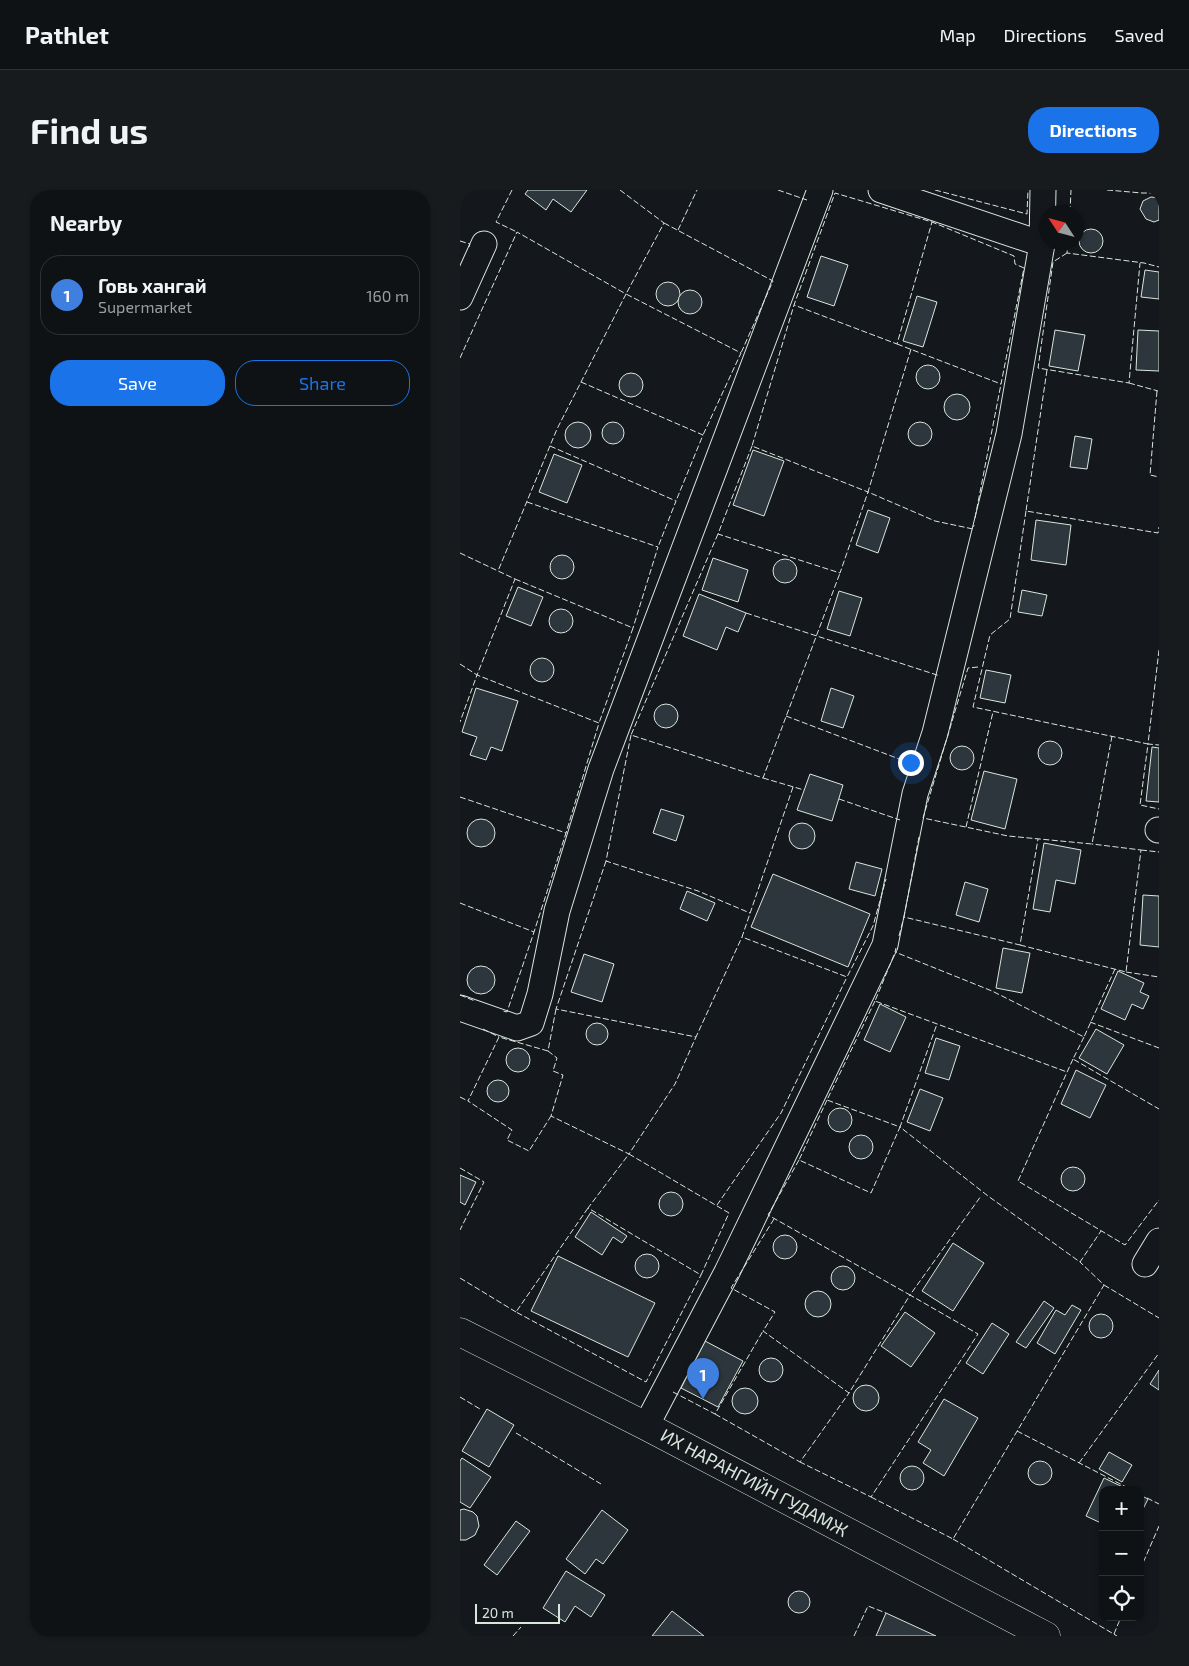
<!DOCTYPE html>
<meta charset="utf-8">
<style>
:root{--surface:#0f1215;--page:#181b1e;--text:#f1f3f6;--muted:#9b9ea0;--line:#2f3234;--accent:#1a73e8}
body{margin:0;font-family:"Exo 2",sans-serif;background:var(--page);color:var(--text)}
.controls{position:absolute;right:15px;bottom:15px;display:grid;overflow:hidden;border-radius:10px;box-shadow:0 1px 4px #0004}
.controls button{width:45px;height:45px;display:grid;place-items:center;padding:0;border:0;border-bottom:1px solid var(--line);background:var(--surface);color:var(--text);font:25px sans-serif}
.compass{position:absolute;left:579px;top:15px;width:45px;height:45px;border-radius:50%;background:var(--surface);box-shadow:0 1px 4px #0004;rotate:306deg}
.scale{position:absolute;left:15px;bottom:12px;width:85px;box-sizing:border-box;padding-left:5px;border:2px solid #d8e6dc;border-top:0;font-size:14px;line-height:18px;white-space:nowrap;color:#d8e6dc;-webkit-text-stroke:4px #14181c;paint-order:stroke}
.you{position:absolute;left:450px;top:572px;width:18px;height:18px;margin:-12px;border:4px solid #fff;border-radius:50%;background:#1a73e8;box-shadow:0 0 0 8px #1a73e833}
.badge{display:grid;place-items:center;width:32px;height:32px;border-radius:50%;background:var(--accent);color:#fff;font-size:16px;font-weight:700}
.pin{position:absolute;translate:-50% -41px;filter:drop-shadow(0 1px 2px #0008)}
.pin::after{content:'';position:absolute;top:26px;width:18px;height:15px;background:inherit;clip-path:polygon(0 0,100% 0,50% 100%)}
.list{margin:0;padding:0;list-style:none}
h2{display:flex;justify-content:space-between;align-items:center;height:65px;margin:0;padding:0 20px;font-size:21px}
h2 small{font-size:16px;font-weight:400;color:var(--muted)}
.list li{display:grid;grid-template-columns:32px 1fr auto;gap:15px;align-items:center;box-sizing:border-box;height:80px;margin:0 10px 10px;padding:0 10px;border:1px solid var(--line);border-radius:20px}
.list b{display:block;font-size:19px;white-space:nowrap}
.list p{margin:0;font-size:16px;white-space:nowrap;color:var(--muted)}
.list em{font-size:16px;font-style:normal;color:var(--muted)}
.actions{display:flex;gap:10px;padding:15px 20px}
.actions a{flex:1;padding:11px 0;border:1px solid var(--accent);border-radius:20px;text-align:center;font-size:18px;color:var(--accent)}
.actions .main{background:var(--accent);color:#fff}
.icon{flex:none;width:28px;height:28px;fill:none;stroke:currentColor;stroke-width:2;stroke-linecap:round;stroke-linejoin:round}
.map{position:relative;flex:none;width:699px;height:1446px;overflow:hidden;border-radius:20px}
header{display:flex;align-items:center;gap:30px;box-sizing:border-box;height:70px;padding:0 25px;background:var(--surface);border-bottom:1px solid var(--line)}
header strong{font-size:24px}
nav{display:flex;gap:28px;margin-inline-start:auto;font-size:18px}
.intro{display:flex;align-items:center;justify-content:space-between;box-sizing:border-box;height:120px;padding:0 30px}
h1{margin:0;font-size:35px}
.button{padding:12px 22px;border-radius:20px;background:var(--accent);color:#fff;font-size:18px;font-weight:700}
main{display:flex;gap:30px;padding:0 30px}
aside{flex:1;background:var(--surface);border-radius:20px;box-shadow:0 1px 4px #0004}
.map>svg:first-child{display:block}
.building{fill:#2c363c;stroke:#d8e6dc}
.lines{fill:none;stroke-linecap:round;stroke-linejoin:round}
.street-casing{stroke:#d8e6dc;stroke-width:27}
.secondary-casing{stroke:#d8e6dc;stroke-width:29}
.street{stroke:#14181c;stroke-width:25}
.secondary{stroke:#14181c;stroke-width:28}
.fence{stroke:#d8e6dc;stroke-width:1;stroke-dasharray:6 2.5;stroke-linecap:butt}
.labels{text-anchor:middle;stroke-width:4;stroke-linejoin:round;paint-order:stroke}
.street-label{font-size:18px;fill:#d8e6dc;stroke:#14181c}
</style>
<header>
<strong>Pathlet</strong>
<nav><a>Map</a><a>Directions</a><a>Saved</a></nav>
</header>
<div class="intro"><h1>Find us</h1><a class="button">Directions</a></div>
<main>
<aside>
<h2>Nearby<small></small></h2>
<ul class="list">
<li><span class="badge" style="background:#3f7fe0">1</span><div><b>Говь хангай</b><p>Supermarket</p></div><em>160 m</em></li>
</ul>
<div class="actions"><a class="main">Save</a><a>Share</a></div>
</aside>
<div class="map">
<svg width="699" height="1446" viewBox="0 0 699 1446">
<rect width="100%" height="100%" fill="#14181c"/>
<g class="building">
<path d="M68,0H127L111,22L93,9L86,20L65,4Z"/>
<path d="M691,7L699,8V30L694,32L686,29L680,19L683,11Z"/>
<circle cx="631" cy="51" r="12"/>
<path d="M361,66L388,75L374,116L347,107Z"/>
<path d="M685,80L699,82V109L681,107Z"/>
<circle cx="208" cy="104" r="12"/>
<circle cx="230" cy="112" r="12"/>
<path d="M457,106L477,112L463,157L443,151Z"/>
<path d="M595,140L625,145L618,181L589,176Z"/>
<path d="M678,140L699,141V181L676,180Z"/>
<circle cx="468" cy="187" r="12"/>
<circle cx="171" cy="195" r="12"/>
<circle cx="497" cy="217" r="13"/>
<circle cx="460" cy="244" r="12"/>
<circle cx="153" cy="243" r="11"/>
<circle cx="118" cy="245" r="13"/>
<path d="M615,246L632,249L627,279L610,277Z"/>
<path d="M293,260L324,271L304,326L273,315Z"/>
<path d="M94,264L122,275L107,313L79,302Z"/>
<path d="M408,320L430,328L418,363L396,355Z"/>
<path d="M576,330L611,335L606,375L571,370Z"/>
<circle cx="102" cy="377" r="12"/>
<path d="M253,368L288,380L278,412L242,400Z"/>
<circle cx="325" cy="381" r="12"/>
<path d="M58,397L83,407L71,436L46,426Z"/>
<path d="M562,400L587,405L582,426L558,422Z"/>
<path d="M379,401L402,408L390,446L367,439Z"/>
<path d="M239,404L286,423L278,442L266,437L257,460L223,446Z"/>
<circle cx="101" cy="431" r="12"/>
<circle cx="82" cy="480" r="12"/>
<path d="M526,480L551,485L545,513L520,508Z"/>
<path d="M16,498L58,511L42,561L31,557L26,570L10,565L17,547L2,542Z"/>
<path d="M371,498L394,506L383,538L361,531Z"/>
<circle cx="206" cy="526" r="12"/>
<circle cx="590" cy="563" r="12"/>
<circle cx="502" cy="568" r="12"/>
<path d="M692,557L699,558V612L686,611Z"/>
<path d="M524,581L557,589L545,639L511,630Z"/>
<path d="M350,584L383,595L372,631L337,620Z"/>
<path d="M201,619L224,626L216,651L193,643Z"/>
<circle cx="21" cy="643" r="14"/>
<circle cx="342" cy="646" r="13"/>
<path d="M584,653L621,660L615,694L596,690L590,722L573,719Z"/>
<path d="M396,672L422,679L415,706L389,699Z"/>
<path d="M313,684L410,724L388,777L291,737Z"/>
<path d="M505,692L528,699L519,732L496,725Z"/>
<path d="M227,701L255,713L247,731L220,719Z"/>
<path d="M683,705L699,706V757L680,755Z"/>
<path d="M543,758L570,763L562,803L536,798Z"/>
<path d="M124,764L154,774L142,812L111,802Z"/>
<circle cx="21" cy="790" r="14"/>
<path d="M658,781L684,793L680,802L689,806L683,819L672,814L665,830L641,819Z"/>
<path d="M420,814L446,827L430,862L404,850Z"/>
<circle cx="137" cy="844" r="11"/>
<path d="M636,839L664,855L647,884L619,868Z"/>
<path d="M476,848L500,856L489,890L465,883Z"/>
<circle cx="58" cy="870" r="12"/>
<path d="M616,880L646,895L630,928L601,914Z"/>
<circle cx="38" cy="901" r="11"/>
<path d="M460,899L483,908L470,941L447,932Z"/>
<circle cx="380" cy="930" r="12"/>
<circle cx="401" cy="957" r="12"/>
<circle cx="613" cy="989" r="12"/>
<path d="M0,985L16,992L5,1015L0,1012Z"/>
<circle cx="211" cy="1014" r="12"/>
<path d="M131,1022L167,1046L162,1053L153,1047L142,1065L115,1047Z"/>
<circle cx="325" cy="1057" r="12"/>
<path d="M493,1053L524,1073L493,1121L462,1101Z"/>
<circle cx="187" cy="1076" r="12"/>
<path d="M98,1066L195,1113L168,1167L71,1121Z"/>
<circle cx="383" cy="1088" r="12"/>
<circle cx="358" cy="1114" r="13"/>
<path d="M584,1111L594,1118L566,1158L556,1152Z"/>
<path d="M612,1115L621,1120L595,1164L577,1153L596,1120L605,1125Z"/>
<path d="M445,1122L475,1143L451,1177L421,1156Z"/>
<circle cx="641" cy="1136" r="12"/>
<path d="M532,1133L549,1144L523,1184L506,1173Z"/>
<path d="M245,1151L283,1171L258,1217L221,1198Z"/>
<circle cx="311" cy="1180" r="12"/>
<path d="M699,1180V1200L690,1194Z"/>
<circle cx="406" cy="1208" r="13"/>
<circle cx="285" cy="1211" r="13"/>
<path d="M484,1209L518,1228L484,1286L463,1273L471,1260L458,1252Z"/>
<path d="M27,1219L54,1235L29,1277L2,1261Z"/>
<path d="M649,1262L672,1275L662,1292L639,1279Z"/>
<path d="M2,1268L31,1287L10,1318L0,1312V1271Z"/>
<circle cx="580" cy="1283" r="12"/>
<circle cx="452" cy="1288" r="12"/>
<path d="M644,1288L669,1300H643V1334L626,1326Z"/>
<path d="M680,1305L688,1309L680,1325Z"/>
<path d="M4,1319L13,1322L17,1326L19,1336L15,1345L6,1350H0V1320Z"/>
<path d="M142,1320L168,1340L143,1374L136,1369L125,1384L106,1369Z"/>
<path d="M56,1331L70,1341L37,1385L24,1375Z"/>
<path d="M106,1381L145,1405L131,1427L115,1416L105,1432L83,1418Z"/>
<circle cx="339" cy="1412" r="11"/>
<path d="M212,1421L244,1446H192Z"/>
<path d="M426,1423L476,1446H416Z"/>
</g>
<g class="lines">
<defs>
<g id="street">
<path d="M421,0L582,54"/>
<path d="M0,107L24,54"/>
<path d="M698,640H699"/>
<path d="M0,818L57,838L71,833L80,804L97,721L141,579L360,0"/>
<path d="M685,1074L699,1051"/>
<path d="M186,1236L267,1082L425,755L455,604L475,543L549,244L582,54L583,0"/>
</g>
<path id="secondary" d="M0,1142L186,1236L586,1446"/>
</defs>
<use href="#street" class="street-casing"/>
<use href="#secondary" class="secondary-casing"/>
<use href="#street" class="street"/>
<use href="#secondary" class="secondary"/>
<g class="fence">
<path d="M52,0L36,32L57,42"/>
<path d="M160,0L204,33L166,104L281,163L243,245"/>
<path d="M318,0L347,10"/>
<path d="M475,0L567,24L568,0"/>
<path d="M647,0L682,3H699"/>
<path d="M610,22L611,0"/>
<path d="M204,33L313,91L281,163"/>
<path d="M218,40L237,0"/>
<path d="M0,51L10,54L9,57"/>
<path d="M608,52L607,63L684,73L699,77"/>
<path d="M607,63L593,72L578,178L669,193L680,73"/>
<path d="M437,154L541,194L564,78L555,74L554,66L472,32L375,3L334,115L437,154L472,32"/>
<path d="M451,159L408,302L475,331L513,339L514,335"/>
<path d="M0,168L57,42L166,104L97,239L38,381"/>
<path d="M587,180L566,321L698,343L699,337"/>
<path d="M121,192L243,245L216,311"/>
<path d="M669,193L698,201"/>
<path d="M697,201L690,285L699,287"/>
<path d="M90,256L216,311L198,357"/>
<path d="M292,256L258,344L380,383L408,302L292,256L334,115"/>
<path d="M67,312L198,357L173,438"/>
<path d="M566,321L550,429L530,445L513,517L688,554L680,615L699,619"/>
<path d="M515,328L541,194"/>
<path d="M258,344L171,545L303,588L380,383"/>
<path d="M0,363L55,389L17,485L139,533L106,643"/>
<path d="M55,389L173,438L139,533"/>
<path d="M286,423L480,486"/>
<path d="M699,460L688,554L699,555"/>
<path d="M0,474L17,485L0,532"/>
<path d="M518,477L508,478L463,628L548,646L632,654L652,546"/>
<path d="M326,526L455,575"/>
<path d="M171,545L146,671L238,701L290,723"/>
<path d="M303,588L344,600"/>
<path d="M333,597L282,747L387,787L413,736L426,689"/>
<path d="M0,607L106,643L74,742"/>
<path d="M379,609L440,630"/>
<path d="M506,637L533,522"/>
<path d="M459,647L444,727L560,755L578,649"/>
<path d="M681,660L699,662"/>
<path d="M146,671L96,819L236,847L282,747"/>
<path d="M0,713L74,742L47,822L43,821"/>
<path d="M439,746L444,727"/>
<path d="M560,755L666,782L681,660L632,654"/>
<path d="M436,758L435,762L532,801L624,847L655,779"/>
<path d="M434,765L415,811L607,882"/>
<path d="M666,782L699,787"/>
<path d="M0,805L15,811"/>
<path d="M415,811L367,910L440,937L477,834"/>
<path d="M96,819L88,861L97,868L93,881L103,885L91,926L169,964L215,894L236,847"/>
<path d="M630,832L699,858"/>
<path d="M23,839L39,847"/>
<path d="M624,847L613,869L699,919"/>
<path d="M88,861L39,847L8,911L52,940L47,950L69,961L91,926"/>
<path d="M613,869L558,991L665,1055L699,1010"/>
<path d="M0,907L8,911"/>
<path d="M367,910L339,970L411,1003L440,937L528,1006L620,1072L641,1041"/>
<path d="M169,964L269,1023L241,1085L128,1018Z"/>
<path d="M339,970L308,1025L450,1105L521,1006"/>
<path d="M0,978L24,992L0,1040"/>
<path d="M257,1015L321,923L387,787"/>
<path d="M128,1018L56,1122L186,1192L241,1085"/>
<path d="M314,1029L271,1098L315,1122L303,1141L389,1203L450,1105L518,1144L411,1307L340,1272"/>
<path d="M0,1088L56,1122"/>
<path d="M644,1095L699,1128"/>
<path d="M213,1202L255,1224L303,1141"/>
<path d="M0,1207L20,1219"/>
<path d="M255,1224L340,1272L389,1203"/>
<path d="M557,1241L672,1300"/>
<path d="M56,1243L141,1294"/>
<path d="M619,1273L699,1163"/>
<path d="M411,1307L493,1349L644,1095L620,1072"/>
<path d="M687,1308L699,1314"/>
<path d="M493,1349L657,1446"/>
<path d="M680,1380L699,1336"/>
<path d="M654,1444L661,1427"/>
<path d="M53,1446L61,1437"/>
<path d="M394,1446L408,1416L426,1423"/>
</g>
</g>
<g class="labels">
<g class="street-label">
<text transform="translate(294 1293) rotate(28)" y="6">ИХ НАРАНГИЙН ГУДАМЖ</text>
</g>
</g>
</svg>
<div class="controls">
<button>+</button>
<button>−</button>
<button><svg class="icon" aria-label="locate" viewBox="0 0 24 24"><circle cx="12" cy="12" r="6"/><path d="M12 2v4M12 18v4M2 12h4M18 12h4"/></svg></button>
</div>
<svg class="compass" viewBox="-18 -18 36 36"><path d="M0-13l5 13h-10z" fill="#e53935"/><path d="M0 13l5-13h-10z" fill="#9b9ea0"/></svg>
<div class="scale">20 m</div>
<div class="you"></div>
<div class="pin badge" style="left:243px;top:1209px;background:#3f7fe0">1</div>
</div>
</main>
